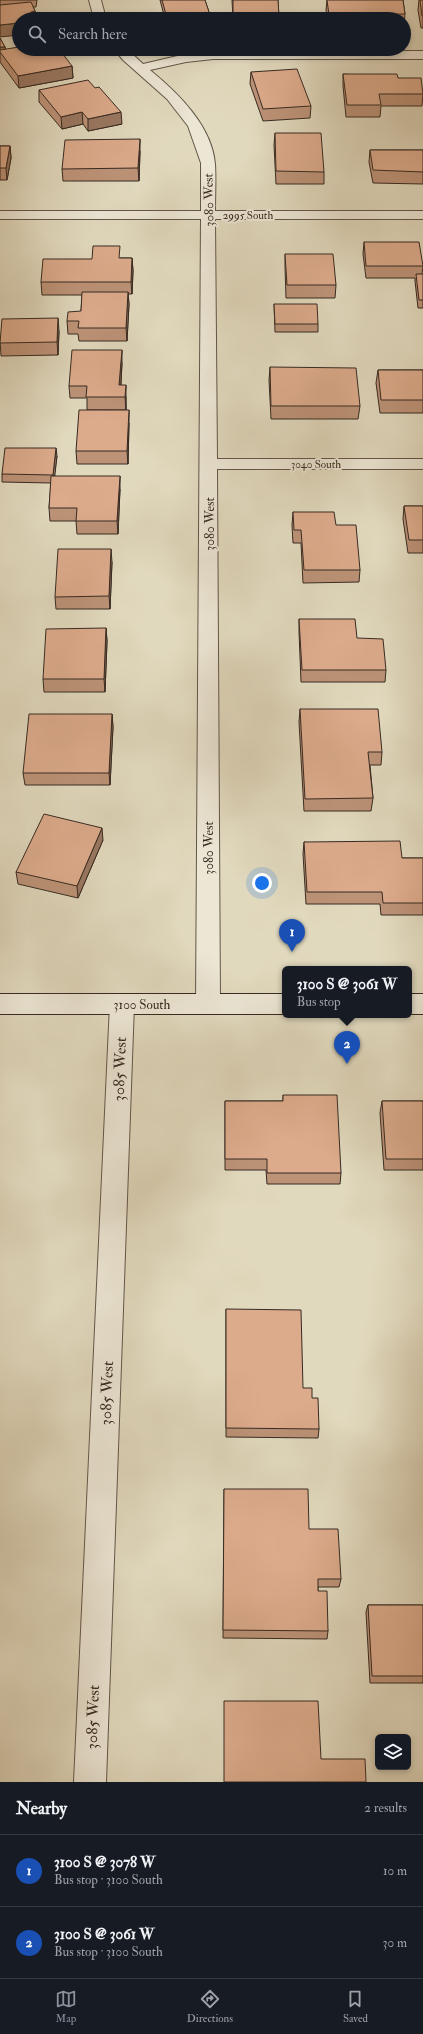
<!DOCTYPE html>
<meta charset="utf-8">
<style>
:root{--surface:#171b24;--page:#242831;--text:#f1f3f6;--muted:#9ea1a6;--line:#363941;--accent:#8c9099}
body{margin:0;font-family:"IM FELL Double Pica",serif;background:var(--page);color:var(--text)}
.controls{position:absolute;right:12px;bottom:12px;display:grid;overflow:hidden;border-radius:6px;box-shadow:0 2px 6px #0003}
.controls button{width:36px;height:36px;display:grid;place-items:center;padding:0;border:0;border-bottom:1px solid var(--line);background:var(--surface);color:var(--text);font:20px sans-serif}
.you{position:absolute;left:262px;top:883px;width:14px;height:14px;margin:-10px;border:3px solid #fff;border-radius:50%;background:#1a73e8;box-shadow:0 0 0 6px #1a73e833}
.badge{display:grid;place-items:center;width:26px;height:26px;border-radius:50%;background:var(--accent);color:#fff;font-size:13px;font-weight:700}
.pin{position:absolute;translate:-50% -33px;filter:drop-shadow(0 1px 2px #0008)}
.pin::after{content:'';position:absolute;top:21px;width:14px;height:12px;background:inherit;clip-path:polygon(0 0,100% 0,50% 100%)}
.popup{position:absolute;left:282px;top:966px;width:130px;height:52px;box-sizing:border-box;display:grid;place-content:center;border-radius:6px;background:var(--surface);filter:drop-shadow(0 1px 3px #0005);font-size:13px;white-space:nowrap;color:var(--muted)}
.popup b{font-size:15px;color:var(--text)}
.popup::after{content:'';position:absolute;left:50%;top:100%;margin-left:-8px;border:8px solid transparent;border-top-color:var(--surface)}
.list{margin:0;padding:0;list-style:none}
h2{display:flex;justify-content:space-between;align-items:center;height:52px;margin:0;padding:0 16px;font-size:17px}
h2 small{font-size:13px;font-weight:400;color:var(--muted)}
.list li{display:grid;grid-template-columns:26px 1fr auto;gap:12px;align-items:center;box-sizing:border-box;height:72px;padding:0 16px;border-top:1px solid var(--line)}
.list b{display:block;font-size:15px;white-space:nowrap}
.list p{margin:0;font-size:13px;white-space:nowrap;color:var(--muted)}
.list em{font-size:13px;font-style:normal;color:var(--muted)}
.icon{flex:none;width:22px;height:22px;fill:none;stroke:currentColor;stroke-width:2;stroke-linecap:round;stroke-linejoin:round}
.map{position:relative;flex:none;width:423px;height:1782px;overflow:hidden}
.search{position:absolute;background:var(--surface);box-shadow:0 2px 6px #0003;left:12px;right:12px;top:12px;height:44px;display:flex;align-items:center;gap:10px;box-sizing:border-box;padding:0 14px;border-radius:22px;color:var(--muted);font-size:15px}
.sheet{height:196px;background:var(--surface)}
nav{display:flex;justify-content:space-around;align-items:center;box-sizing:border-box;height:56px;border-top:1px solid var(--line);background:var(--surface);font-size:11px;color:var(--muted)}
nav a{display:grid;justify-items:center;gap:2px}
nav .on{color:var(--accent)}
.map>svg:first-child{display:block}
.lines{fill:none;stroke-linecap:round;stroke-linejoin:round}
.minor-casing{stroke:#625649;stroke-width:2}
.secondary-casing{stroke:#372a22;stroke-width:2}
.minor{fill:#ece6d5;fill-rule:evenodd}
.secondary{fill:#ece6d5;fill-rule:evenodd}
.wall{fill:#bd9378;stroke:#372a22}
.shaded-wall{fill:#9a7862;stroke:#372a22}
.building{fill:#dcab8c;stroke:#372a22}
.labels{text-anchor:middle;stroke-width:4;stroke-linejoin:round;paint-order:stroke}
.far-street-label{font-size:11px;fill:#372a22;stroke:#ece6d5}
.street-label{font-size:13px;fill:#372a22;stroke:#ece6d5}
.near-street-label{font-size:16px;fill:#372a22;stroke:#ece6d5}
</style>
<div class="map">
<svg width="423" height="1782" viewBox="0 0 423 1782">
<rect width="100%" height="100%" fill="#e1d9be"/>
<filter id="stains"><feTurbulence type="fractalNoise" baseFrequency=".005" numOctaves="4"/><feColorMatrix values="0 0 0 0 .2 0 0 0 0 .09 0 0 0 0 .02 0 0 0 .5 -.17"/></filter>
<radialGradient id="worn" r=".72"><stop offset=".6" stop-color="#630" stop-opacity="0"/><stop offset="1" stop-color="#630" stop-opacity=".3"/></radialGradient>
<g class="lines">
<defs>
<g id="minor">
<path d="M89,0H101L106,19H94Z"/>
<path d="M114,49H127L143,64L186,54L213,51H423V59H213L186,62L150,70C178,93 212,126 215,164C216,180 215,195 215,211H423V219H215L217,459H423V469H217L220,1004L216,1011L208,1014L200,1011L196,1004L201,219H0V211H201V163L188,126L167,99L123,60Z"/>
<path d="M122,994L130,997L134,1004L106,1782H74L110,1004L114,997Z"/>
</g>
<g id="secondary">
<rect x="0" y="994" width="285" height="20"/>
<rect x="409" y="994" width="14" height="20"/>
</g>
</defs>
<use href="#minor" class="minor-casing"/>
<use href="#secondary" class="secondary-casing"/>
<use href="#minor" class="minor"/>
<use href="#secondary" class="secondary"/>
</g>
<g class="wall">
<path d="M0,0H37L36,7H33L35,11L36,19H19L0,37Z"/>
<path d="M160,0H205L210,15V19H165Z"/>
<path d="M232,0H278L279,19H233Z"/>
<path d="M327,0H403L405,14L404,26V19H328L326,10Z"/>
<path d="M419,0H423V28H421L418,10Z"/>
<path d="M0,38L5,47V49L72,66L73,78L19,88L0,62Z"/>
<path d="M251,72L311,106L310,118L263,121L250,84Z"/>
<path d="M343,74L398,78L423,93L422,106H381L380,117H346L343,86Z"/>
<path d="M39,90L122,124L88,131L83,124L62,129L39,102Z"/>
<path d="M275,133L324,172V184H276L274,145Z"/>
<path d="M0,146H10L11,158L7,180H0Z"/>
<path d="M370,150H423V184L373,183L369,162Z"/>
<path d="M140,151L139,181H63L62,169Z"/>
<path d="M364,242L423,266L422,274H423V308H418L415,281V278H366L363,254Z"/>
<path d="M285,254L336,285L335,298H286L285,267Z"/>
<path d="M121,258H132L133,271L132,294H128L129,304L127,341H79L78,334H68L67,321L81,311L82,295H42L41,282Z"/>
<path d="M274,304L318,324V332H275Z"/>
<path d="M59,331L58,355L1,356L0,340Z"/>
<path d="M122,363L121,385L126,397V410H87V398H70L69,386Z"/>
<path d="M270,367L360,406L358,419H271L269,380Z"/>
<path d="M378,370H423V413H380L376,383Z"/>
<path d="M129,423L128,464H77L76,451Z"/>
<path d="M57,456L54,476L120,489L118,534H77L76,521H50L49,508L51,483L2,482V474Z"/>
<path d="M404,506H423V553H408L403,519Z"/>
<path d="M293,512L336,525L360,570L359,582L303,583L301,543H293L292,525Z"/>
<path d="M112,562L110,609H56L55,597Z"/>
<path d="M299,619L386,670L385,682H301L299,632Z"/>
<path d="M106,628L107,641L105,692H44L43,679Z"/>
<path d="M300,709L382,752L381,765H370L373,798L371,811H304L299,722Z"/>
<path d="M112,714L113,727L110,785H25L23,773Z"/>
<path d="M103,840L78,898L18,884L16,872Z"/>
<path d="M304,842L402,858H423V915H381L380,904H306L303,854Z"/>
<path d="M283,1095L341,1173L340,1184H267L266,1170H225V1101H283Z"/>
<path d="M382,1101H423V1170H384L380,1113Z"/>
<path d="M226,1309L303,1388L319,1429L318,1438L226,1437Z"/>
<path d="M224,1489L309,1529L341,1579L339,1587H318V1591L328,1631L327,1639L223,1638Z"/>
<path d="M368,1605H423V1683H370L366,1612Z"/>
</g>
<g class="shaded-wall">
<path d="M35,11L36,19H32L31,12Z"/>
<path d="M19,23V35L0,37V25Z"/>
<path d="M0,47H5V54L0,52Z"/>
<path d="M72,66L73,78L19,88L18,76Z"/>
<path d="M82,112L83,124L62,129L61,117Z"/>
<path d="M121,112L122,124L88,131V119Z"/>
<path d="M140,139V151L139,181L138,168Z"/>
<path d="M10,146L11,158L7,180L6,168Z"/>
<path d="M132,258L133,271L132,294L131,282Z"/>
<path d="M128,292L129,304L127,341L126,328Z"/>
<path d="M58,318L59,331L58,355L57,342Z"/>
<path d="M122,350V363L120,397L119,385Z"/>
<path d="M126,385V410L125,397Z"/>
<path d="M129,410V423L128,464L127,451Z"/>
<path d="M56,448L57,456L54,483L53,475Z"/>
<path d="M120,476V489L118,534L117,521Z"/>
<path d="M111,549L112,562L110,609L109,596Z"/>
<path d="M106,628L107,641L105,692L104,679Z"/>
<path d="M112,714L113,727L110,785L109,773Z"/>
<path d="M102,828L103,840L78,898L77,886Z"/>
</g>
<g class="building">
<path d="M162,0H205L210,15L167,18Z"/>
<path d="M233,0H278L279,16H233Z"/>
<path d="M327,0H403L405,14L329,15Z"/>
<path d="M420,0H423V16H422Z"/>
<path d="M31,2L35,11L31,12L34,19H19V23L0,25V5Z"/>
<path d="M0,38L5,47H0Z"/>
<path d="M19,47V49H59L72,66L18,76L0,52V50Z"/>
<path d="M297,69L311,106L263,109L251,72Z"/>
<path d="M343,74H397L398,78H421L423,94H379L381,105H347Z"/>
<path d="M88,80L95,88L99,87L121,112L88,119L82,112L61,117L39,90Z"/>
<path d="M275,133H321L324,172L276,171Z"/>
<path d="M140,139L138,168L62,169L65,140Z"/>
<path d="M0,146H10L6,168H0Z"/>
<path d="M370,150H423V172L373,170Z"/>
<path d="M364,242H419L423,266H366Z"/>
<path d="M93,246H120L119,258H132L131,282H41L43,259H92Z"/>
<path d="M285,254H333L336,285H287Z"/>
<path d="M416,274H423V300H419Z"/>
<path d="M82,292H128L126,328H78L79,321H67L68,312L81,311Z"/>
<path d="M274,304H317L318,324H275Z"/>
<path d="M58,318L57,342L0,343L2,319Z"/>
<path d="M72,350H122L119,385H126L125,397H86L87,386H69Z"/>
<path d="M270,367L356,368L360,406H271Z"/>
<path d="M378,370H423V400H381Z"/>
<path d="M79,410H129L127,451H76Z"/>
<path d="M5,448H56L53,475L2,474Z"/>
<path d="M51,476H120L117,521H76L77,508H49Z"/>
<path d="M404,506H423V540H409Z"/>
<path d="M293,512H334L336,525H356L360,570H304L301,530H294Z"/>
<path d="M58,549H111L109,596L55,597Z"/>
<path d="M299,619H355L357,638L383,639L386,670H302Z"/>
<path d="M106,628L104,679H43L46,629Z"/>
<path d="M300,709H378L382,752H368L373,798L305,799Z"/>
<path d="M29,714H112L109,773H23Z"/>
<path d="M44,814L102,828L77,886L16,872Z"/>
<path d="M400,841L402,858H423V903H383L382,892H307L304,842Z"/>
<path d="M283,1095H337L341,1173H267V1159H225V1101H283Z"/>
<path d="M382,1101H423V1159H386Z"/>
<path d="M226,1309L301,1310L303,1388H312V1398H318L319,1429L226,1428Z"/>
<path d="M224,1489H308L309,1529H338L341,1579H318V1591H327L328,1631L223,1630Z"/>
<path d="M368,1605H423V1676H372Z"/>
<path d="M224,1701H318L321,1759H365L366,1782H224Z"/>
</g>
<g class="labels">
<g class="far-street-label">
<text x="248" y="219">2995 South</text>
<text x="316" y="468">3040 South</text>
</g>
<g class="street-label">
<text transform="translate(208 200) rotate(-91)" y="5">3080 West</text>
<text transform="translate(209 524) rotate(-90)" y="5">3080 West</text>
<text transform="translate(208 848) rotate(-90)" y="5">3080 West</text>
<text x="142" y="1009">3100 South</text>
</g>
<g class="near-street-label">
<text transform="translate(119 1069) rotate(-88)" y="6">3085 West</text>
<text transform="translate(106 1393) rotate(-88)" y="6">3085 West</text>
<text transform="translate(92 1717) rotate(-88)" y="6">3085 West</text>
</g>
</g>
<rect width="100%" height="100%" filter="url(#stains)"/>
<rect width="100%" height="100%" fill="url(#worn)"/>
</svg>
<div class="controls">
<button><svg class="icon" aria-label="layers" viewBox="0 0 24 24"><path d="M12 4l9 5-9 5-9-5zM3 14l9 5 9-5"/></svg></button>
</div>
<div class="you"></div>
<div class="pin badge" style="left:292px;top:952px;background:#1a4fb4">1</div>
<div class="pin badge" style="left:347px;top:1064px;background:#1a4fb4">2</div>
<div class="popup"><b>3100 S @ 3061 W</b>Bus stop</div>
<div class="search"><svg class="icon" aria-label="search" viewBox="0 0 24 24"><circle cx="10" cy="10" r="6"/><path d="M15 15l6 6"/></svg>Search here</div>
</div>
<section class="sheet">
<h2>Nearby<small>2 results</small></h2>
<ul class="list">
<li><span class="badge" style="background:#1a4fb4">1</span><div><b>3100 S @ 3078 W</b><p>Bus stop · 3100 South</p></div><em>10 m</em></li>
<li><span class="badge" style="background:#1a4fb4">2</span><div><b>3100 S @ 3061 W</b><p>Bus stop · 3100 South</p></div><em>30 m</em></li>
</ul>
</section>
<nav>
<a class="on"><svg class="icon" aria-label="map" viewBox="0 0 24 24"><path d="M3 6l6-2 6 2 6-2v14l-6 2-6-2-6 2zM9 4v14M15 6v14"/></svg>Map</a>
<a><svg class="icon" aria-label="directions" viewBox="0 0 24 24"><path d="M12 3l9 9-9 9-9-9zM9 14v-3h6M13 9l2 2-2 2"/></svg>Directions</a>
<a><svg class="icon" aria-label="saved" viewBox="0 0 24 24"><path d="M7 4h10v16l-5-4-5 4z"/></svg>Saved</a>
</nav>
